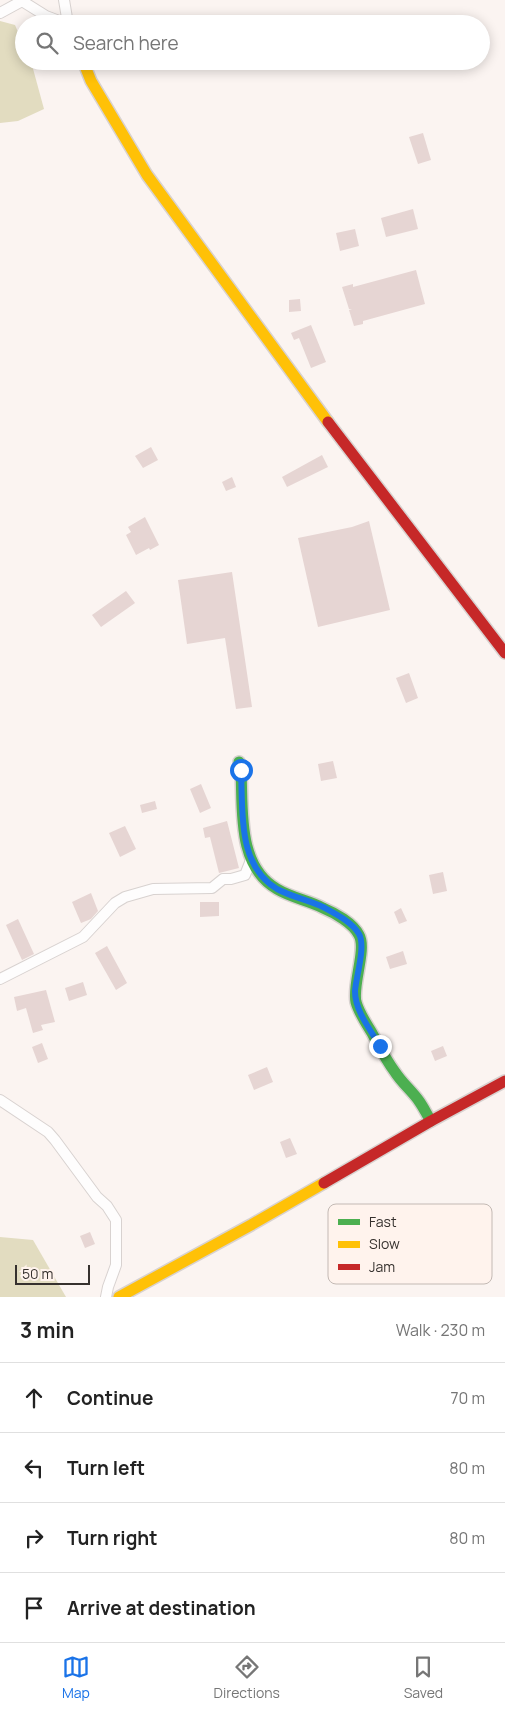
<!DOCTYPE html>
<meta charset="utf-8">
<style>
:root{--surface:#fff;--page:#f6f6f6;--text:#222;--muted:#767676;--line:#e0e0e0;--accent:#1a73e8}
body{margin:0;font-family:Manrope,sans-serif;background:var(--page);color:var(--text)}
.scale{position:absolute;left:15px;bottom:12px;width:75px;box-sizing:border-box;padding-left:5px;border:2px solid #36312e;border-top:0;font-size:14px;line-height:18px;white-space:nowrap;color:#36312e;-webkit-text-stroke:4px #fff3ed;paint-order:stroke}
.stop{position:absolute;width:15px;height:15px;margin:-11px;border:4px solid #1a73e8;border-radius:50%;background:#fff}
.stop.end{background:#1a73e8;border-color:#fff;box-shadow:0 1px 5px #0008}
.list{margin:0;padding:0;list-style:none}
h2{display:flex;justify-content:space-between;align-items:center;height:65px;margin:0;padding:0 20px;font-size:21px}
h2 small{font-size:16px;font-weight:400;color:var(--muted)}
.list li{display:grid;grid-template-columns:32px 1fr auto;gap:15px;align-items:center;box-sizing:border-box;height:70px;padding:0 20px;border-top:1px solid var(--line)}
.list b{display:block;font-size:19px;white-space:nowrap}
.list em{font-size:16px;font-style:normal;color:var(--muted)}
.icon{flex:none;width:28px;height:28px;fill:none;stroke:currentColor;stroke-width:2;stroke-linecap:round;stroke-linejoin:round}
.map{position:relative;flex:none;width:505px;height:1297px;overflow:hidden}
.search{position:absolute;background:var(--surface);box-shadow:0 2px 12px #0003;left:15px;right:15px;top:15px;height:55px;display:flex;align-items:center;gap:12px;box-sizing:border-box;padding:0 18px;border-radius:28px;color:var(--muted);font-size:19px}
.sheet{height:345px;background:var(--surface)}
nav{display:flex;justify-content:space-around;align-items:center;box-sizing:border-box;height:70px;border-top:1px solid var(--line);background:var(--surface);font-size:14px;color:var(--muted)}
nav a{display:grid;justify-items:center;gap:2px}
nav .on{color:var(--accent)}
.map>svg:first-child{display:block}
.green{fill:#e2dcc0}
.building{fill:#e6d5d3}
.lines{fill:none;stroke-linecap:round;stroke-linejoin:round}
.street-casing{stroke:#d8d2d0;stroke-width:12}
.fast-casing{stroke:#d8d2d0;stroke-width:14}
.slow-casing{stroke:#d8d2d0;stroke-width:14}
.jam-casing{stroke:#d8d2d0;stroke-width:14}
.street{stroke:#fefdfd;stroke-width:10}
.fast{stroke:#4caf50;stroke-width:11}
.slow{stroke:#ffc107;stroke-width:11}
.jam{stroke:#c62828;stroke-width:11}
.route{stroke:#1a73e8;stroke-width:6}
.key{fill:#fff3ed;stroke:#c3b9b4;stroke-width:1}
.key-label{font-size:14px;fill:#36312e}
</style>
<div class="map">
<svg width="505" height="1297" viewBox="0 0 505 1297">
<rect width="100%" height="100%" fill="#fbf4f1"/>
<g class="green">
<path d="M0,21L15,25L24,46V61H30L32,65L44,109L18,121L0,123Z"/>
<path d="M0,1237L33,1240L66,1297H0Z"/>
</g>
<g class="building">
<path d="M423,133L431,160L418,164L409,137Z"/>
<path d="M413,209L418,229L386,237L381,218Z"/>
<path d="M355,229L359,246L340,251L336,233Z"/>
<path d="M416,270L425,304L363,321V324L354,326L349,310L352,309H349L342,287L353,284V287Z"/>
<path d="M300,299L301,311L289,312V300Z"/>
<path d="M311,325L326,362L311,368L299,338L294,340L291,333Z"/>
<path d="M151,447L158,460L143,468L135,456Z"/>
<path d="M322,455L328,467L287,487L282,477Z"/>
<path d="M232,477L236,487L226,491L222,482Z"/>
<path d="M145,517L159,545L150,550L149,548L136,555L126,535L131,532L128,527Z"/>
<path d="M369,521L390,610L318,627L298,538L352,527Z"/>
<path d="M232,572L252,707L236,709L225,638L187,644L178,580Z"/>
<path d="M126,591L135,603L101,627L92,615Z"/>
<path d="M409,673L418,698L406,703L396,678Z"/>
<path d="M333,761L337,778L321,781L318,764Z"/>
<path d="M201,784L211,808L200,813L190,789Z"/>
<path d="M155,801L157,809L142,813L140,805Z"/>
<path d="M227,821L239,868L219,873L210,837L205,838L203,828Z"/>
<path d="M125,826L136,849L120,857L109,833Z"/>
<path d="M443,872L447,891L433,894L429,875Z"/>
<path d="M91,893L98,911L91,919L81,923L72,902Z"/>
<path d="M200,902H219V916L200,917Z"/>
<path d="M401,908L407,921L399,924L394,912Z"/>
<path d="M18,919L34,954L22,960L6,925Z"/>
<path d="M107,946L127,983L116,990L95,953Z"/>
<path d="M403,951L407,964L390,969L386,957Z"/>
<path d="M83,982L87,995L69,1001L65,988Z"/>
<path d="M46,990L55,1022L41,1025L43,1030L33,1033L26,1008L17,1011L14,997Z"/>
<path d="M42,1043L48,1059L38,1063L32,1047Z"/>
<path d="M443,1046L447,1056L435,1061L431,1051Z"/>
<path d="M267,1067L273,1082L254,1090L248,1075Z"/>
<path d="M290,1138L297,1154L286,1158L280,1142Z"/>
<path d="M90,1232L95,1244L85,1248L80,1236Z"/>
</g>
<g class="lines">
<defs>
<g id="street">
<path d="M64,0L68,24"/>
<path d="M0,13L22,1L46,16L67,24"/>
<path d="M0,979L83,937L115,903L125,897L153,889L212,888L223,879H231L245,875L251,860"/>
<path d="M0,1100L48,1132L55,1140L97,1197L107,1206L116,1220V1265L108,1287L106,1297"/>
</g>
<path id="fast" d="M239,762L241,771C243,810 237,866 277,889C292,898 308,900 323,908C335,913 353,923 359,935C367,949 352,985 356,1002C359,1013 366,1023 372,1033C379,1046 386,1060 395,1072C402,1083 412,1091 419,1101C424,1108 427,1115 431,1121"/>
<g id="slow">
<path d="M83,61L91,81L147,175L328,422"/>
<path d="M119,1297L251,1225L324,1183"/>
</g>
<g id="jam">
<path d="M328,422L505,653"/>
<path d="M324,1183L431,1121L505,1081"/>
</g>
</defs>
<use href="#street" class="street-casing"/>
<use href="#fast" class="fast-casing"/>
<use href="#slow" class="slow-casing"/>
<use href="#jam" class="jam-casing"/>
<use href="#street" class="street"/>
<use href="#fast" class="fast"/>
<use href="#slow" class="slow"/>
<use href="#jam" class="jam"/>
</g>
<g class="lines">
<path class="route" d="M241,770C243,811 237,865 277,889C292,897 308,900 323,907C336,914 352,922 359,934C366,946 356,977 355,991C355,1011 370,1029 380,1046"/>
</g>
<rect x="328" y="1204" width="164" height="80" rx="8" class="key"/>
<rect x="338" y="1219" width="22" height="6" fill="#4caf50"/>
<rect x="338" y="1241" width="22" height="7" fill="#ffc107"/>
<rect x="338" y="1264" width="22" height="6" fill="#c62828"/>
<g class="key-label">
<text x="369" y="1227">Fast</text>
<text x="369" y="1249">Slow</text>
<text x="369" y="1272">Jam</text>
</g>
</svg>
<div class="scale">50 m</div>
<div class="stop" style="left:241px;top:770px"></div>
<div class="stop end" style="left:380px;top:1046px"></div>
<div class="search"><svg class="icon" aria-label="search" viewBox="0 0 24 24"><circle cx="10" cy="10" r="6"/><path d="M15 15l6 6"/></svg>Search here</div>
</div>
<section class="sheet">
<h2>3 min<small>Walk · 230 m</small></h2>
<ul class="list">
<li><svg class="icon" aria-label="ahead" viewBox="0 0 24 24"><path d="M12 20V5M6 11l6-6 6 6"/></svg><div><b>Continue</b></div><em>70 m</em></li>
<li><svg class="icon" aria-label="left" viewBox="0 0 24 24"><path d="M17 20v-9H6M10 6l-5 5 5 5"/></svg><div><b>Turn left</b></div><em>80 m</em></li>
<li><svg class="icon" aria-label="right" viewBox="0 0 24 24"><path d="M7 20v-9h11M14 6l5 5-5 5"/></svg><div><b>Turn right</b></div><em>80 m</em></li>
<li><svg class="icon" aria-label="arrive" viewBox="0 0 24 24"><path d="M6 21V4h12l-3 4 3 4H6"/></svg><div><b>Arrive at destination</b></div></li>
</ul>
</section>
<nav>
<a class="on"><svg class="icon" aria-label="map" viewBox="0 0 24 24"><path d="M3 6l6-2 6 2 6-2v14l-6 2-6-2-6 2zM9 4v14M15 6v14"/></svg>Map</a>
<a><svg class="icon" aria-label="directions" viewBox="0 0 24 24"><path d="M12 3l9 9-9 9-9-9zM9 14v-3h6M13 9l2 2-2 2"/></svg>Directions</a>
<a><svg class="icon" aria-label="saved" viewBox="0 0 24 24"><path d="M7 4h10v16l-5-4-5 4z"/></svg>Saved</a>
</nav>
